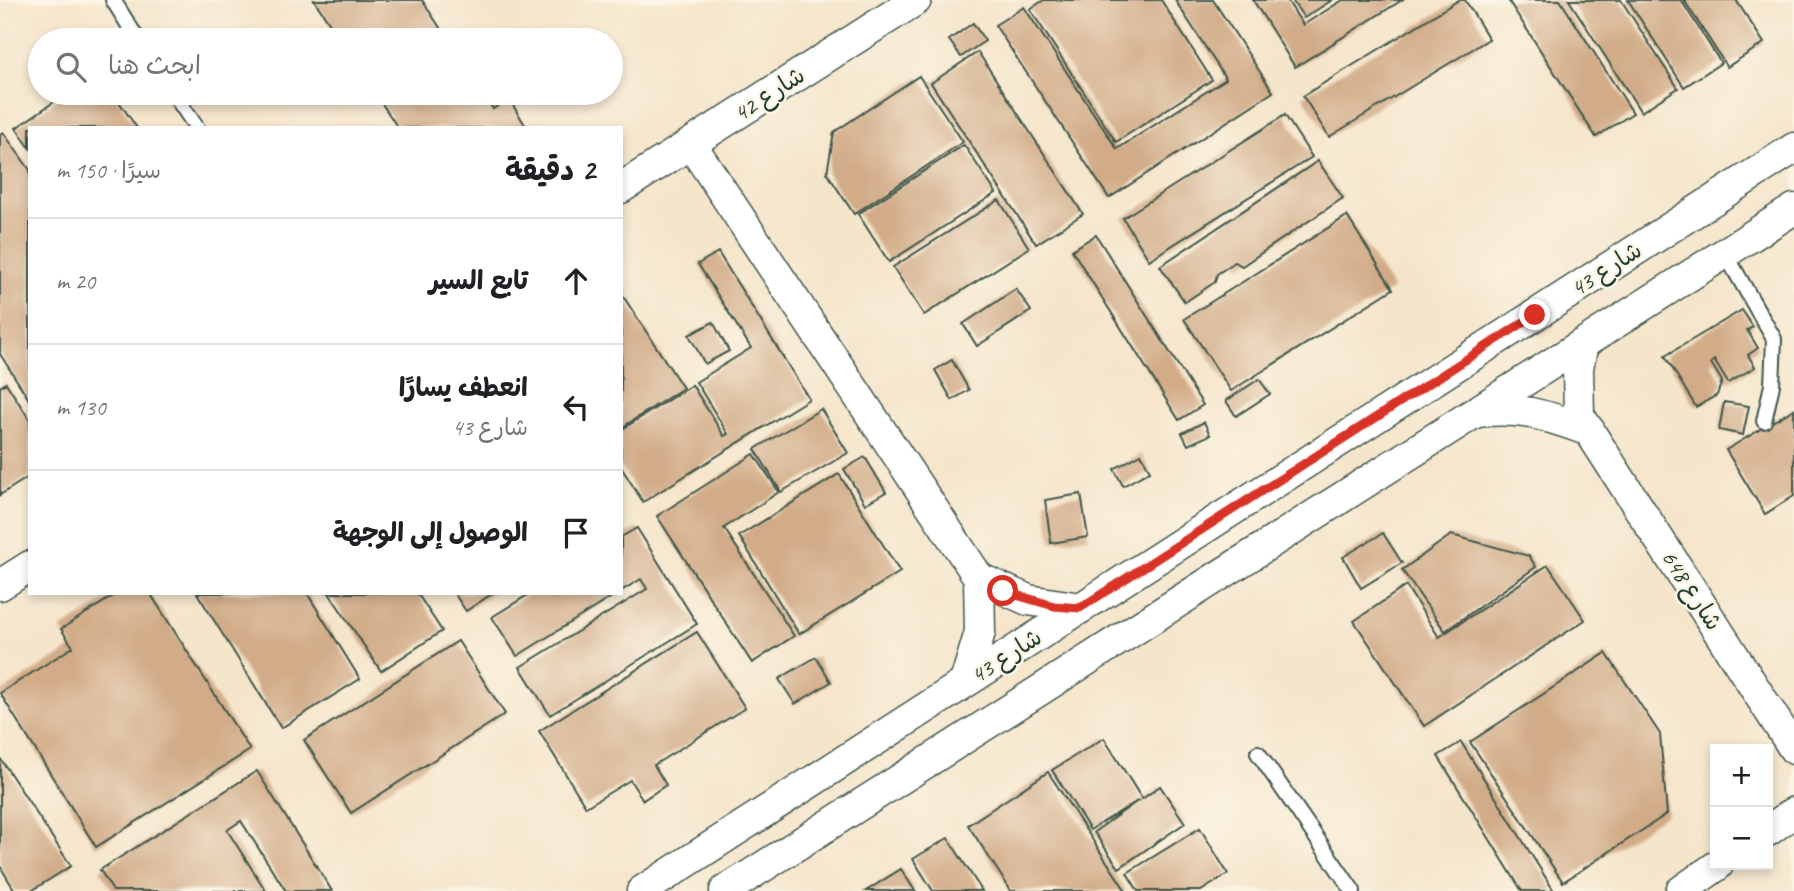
<!DOCTYPE html>
<html lang="ar">
<meta charset="utf-8">
<style>
:root{--surface:#fff;--page:#f6f6f6;--text:#202124;--muted:#757577;--line:#e0e0e0}
body{margin:0;font-family:Caveat,"Playpen Sans Arabic",sans-serif;background:var(--page);color:var(--text);direction:rtl}
.controls{position:absolute;right:21px;bottom:21px;display:grid;overflow:hidden;border-radius:0px;box-shadow:0 4px 10px #0003}
.controls button{width:63px;height:63px;display:grid;place-items:center;padding:0;border:0;border-bottom:2px solid var(--line);background:var(--surface);color:var(--text);font:35px sans-serif}
.stop{position:absolute;width:21px;height:21px;margin:-16px;border:5px solid #d93025;border-radius:50%;background:#fff}
.stop.end{background:#d93025;border-color:#fff;box-shadow:0 2px 7px #0008}
.list{margin:0;padding:0;list-style:none}
h2{display:flex;justify-content:space-between;align-items:center;height:91px;margin:0;padding:0 28px;font-size:30px}
h2 small{font-size:23px;font-weight:400;color:var(--muted)}
.list li{display:grid;grid-template-columns:46px 1fr auto;gap:21px;align-items:center;box-sizing:border-box;height:126px;padding:0 28px;border-top:2px solid var(--line)}
.list b{display:block;font-size:26px;white-space:nowrap}
.list p{margin:0;font-size:23px;white-space:nowrap;color:var(--muted)}
.list em{font-size:23px;font-style:normal;color:var(--muted)}
.icon{flex:none;width:38px;height:38px;fill:none;stroke:currentColor;stroke-width:2;stroke-linecap:round;stroke-linejoin:round}
.map{position:relative;flex:none;width:1794px;height:891px;overflow:hidden;direction:ltr}
.search{position:absolute;background:var(--surface);box-shadow:0 4px 10px #0003;left:28px;top:28px;width:595px;height:77px;display:flex;align-items:center;gap:18px;box-sizing:border-box;padding:0 24px;border-radius:38px;color:var(--muted);font-size:26px}
.panel{position:absolute;background:var(--surface);box-shadow:0 4px 10px #0003;left:28px;top:126px;width:595px;height:469px;border-radius:0px;direction:rtl}
.map>svg:first-child{display:block}
.building{fill:#d2ac88}
.lines{fill:none;stroke-linecap:round;stroke-linejoin:round}
.service-casing{stroke:#3f564b;stroke-width:18}
.minor-casing{stroke:#3f564b;stroke-width:33}
.service{stroke:#fff;stroke-width:14}
.minor{stroke:#fff;stroke-width:30}
.route{stroke:#d93025;stroke-width:9}
.labels{text-anchor:middle;stroke-width:5;stroke-linejoin:round;paint-order:stroke}
.street-label{font-size:24px;fill:#1f3d34;stroke:#fcf5e5}
</style>
<div class="map">
<svg width="1794" height="891" viewBox="0 0 1794 891">
<rect width="100%" height="100%" fill="#fcf5e5"/>
<filter id="ink" filterUnits="userSpaceOnUse"><feTurbulence type="fractalNoise" baseFrequency=".0143" numOctaves="2"/><feDisplacementMap in="SourceGraphic" scale="14" xChannelSelector="R" yChannelSelector="G"/><feConvolveMatrix kernelMatrix="1 2 1 2 8 2 1 2 1" color-interpolation-filters="sRGB"/></filter>
<filter id="wash" filterUnits="userSpaceOnUse"><feTurbulence type="fractalNoise" baseFrequency=".00686" numOctaves="4" result="noise"/><feDisplacementMap in="SourceGraphic" scale="28" xChannelSelector="R" yChannelSelector="G"/><feGaussianBlur stdDeviation="1.57" result="paint"/><feColorMatrix in="noise" values="0 0 0 0 0 0 0 0 0 0 0 0 0 0 0 0 0 1.4 0 .05"/><feComposite in="paint" operator="in"/></filter>
<g filter="url(#wash)">
<rect width="100%" height="100%" fill="#f5e5cb"/>
<g id="blocks">
<g class="building">
<path d="M314,0H422L448,40H341Z"/>
<path d="M1044,0H1161L1212,80L1116,142L1030,9Z"/>
<path d="M1175,0H1213L1273,92L1109,198L995,25L1024,7L1117,149L1226,79Z"/>
<path d="M1253,0H1287L1303,25L1343,0H1402L1295,67Z"/>
<path d="M1292,0H1332L1304,18Z"/>
<path d="M1459,0H1465L1489,39L1329,137L1303,96Z"/>
<path d="M1508,0H1560L1633,113L1596,137Z"/>
<path d="M1569,0H1621L1678,88L1641,112Z"/>
<path d="M1628,0H1681L1721,63L1684,87Z"/>
<path d="M1684,0H1736L1764,43L1727,67Z"/>
<path d="M973,23L985,41L961,57L949,40Z"/>
<path d="M978,52L1083,214L1036,244L931,83Z"/>
<path d="M919,76L963,142L854,214L827,173L834,132Z"/>
<path d="M67,93H113L137,128H30V148L16,128Z"/>
<path d="M375,93H483L493,109L509,99L527,128H398Z"/>
<path d="M1285,115L1312,157L1149,260L1123,218Z"/>
<path d="M3,132L30,170V401L0,354V134Z"/>
<path d="M964,145L996,193L889,262L858,214Z"/>
<path d="M1318,161L1343,198L1242,266L1235,262L1217,274L1215,282L1185,302L1160,266Z"/>
<path d="M999,200L1029,248L924,315L893,267Z"/>
<path d="M1347,216L1393,289L1231,391L1184,319Z"/>
<path d="M1096,235L1203,405L1179,420L1072,250Z"/>
<path d="M718,252L809,399L643,502L621,467V430L692,385L724,436L728,434L696,382L751,348L698,264Z"/>
<path d="M1016,289L1031,311L977,346L963,324Z"/>
<path d="M621,293L683,388L621,428Z"/>
<path d="M1742,310L1753,327L1747,330L1758,348L1748,355L1755,367L1728,383L1714,360L1711,363L1722,381L1717,395L1696,407L1665,356Z"/>
<path d="M713,322L729,351L705,364L689,335Z"/>
<path d="M952,360L969,390L952,400L935,370Z"/>
<path d="M1259,379L1270,394L1236,416L1226,401Z"/>
<path d="M6,383L30,420V476L0,495V387Z"/>
<path d="M1724,402L1749,406L1743,435L1719,430Z"/>
<path d="M821,409L848,453L781,492L755,449Z"/>
<path d="M1794,409V496L1765,514L1726,450Z"/>
<path d="M1204,422L1210,435L1188,445L1182,433Z"/>
<path d="M754,454L779,492L724,528L794,636L752,663L657,516Z"/>
<path d="M1141,454L1150,471L1123,486L1114,469Z"/>
<path d="M865,457L886,492L865,504L844,469Z"/>
<path d="M839,474L900,572L799,634L739,536Z"/>
<path d="M1081,494L1088,537L1051,543L1045,500Z"/>
<path d="M637,528L697,624L550,715L520,667L647,589L641,579L621,591V537Z"/>
<path d="M1383,533L1402,563L1361,588L1343,557Z"/>
<path d="M1451,535L1529,556L1536,567L1445,631L1402,570Z"/>
<path d="M1548,565L1585,620L1424,726L1354,621L1406,586L1439,637Z"/>
<path d="M118,593H150L250,750L96,847L0,693L73,647L61,629Z"/>
<path d="M197,593H307L360,679L281,728Z"/>
<path d="M329,593H417L442,631L381,671Z"/>
<path d="M454,593H493L466,611Z"/>
<path d="M531,593H618L517,656L492,617Z"/>
<path d="M697,632L745,708L654,765L666,785L643,800L630,780L586,807L539,731Z"/>
<path d="M458,641L505,714L351,813L304,740Z"/>
<path d="M1606,653L1660,734L1667,814L1563,882L1470,742Z"/>
<path d="M816,657L831,682L795,704L779,679Z"/>
<path d="M1104,738L1142,799L1160,786L1185,823L1119,868L1094,832L1139,800L1090,830L1052,770Z"/>
<path d="M1461,742L1554,891H1522L1438,756Z"/>
<path d="M0,758L71,866L31,891H15L0,866Z"/>
<path d="M257,771L332,891H286L241,821L227,830L266,891H113L100,870Z"/>
<path d="M1048,772L1126,891H1011L968,825Z"/>
<path d="M1200,828L1228,874L1201,891H1138L1127,873Z"/>
<path d="M948,838L982,891H933L913,859Z"/>
<path d="M901,869L915,891H866Z"/>
</g>
</g>
</g>
<g filter="url(#ink)">
<use href="#blocks" fill-opacity="0" stroke="#3f564b" stroke-width="2"/>
<g class="lines">
<defs>
<g id="service">
<path d="M113,0L138,40"/>
<path d="M173,93L197,128"/>
<path d="M1725,253L1774,339L1772,385L1764,421"/>
<path d="M1258,753L1353,891"/>
</g>
<g id="minor">
<path d="M691,144L979,578L980,632L965,682"/>
<path d="M621,188L916,0"/>
<path d="M1583,344L1578,368L1579,415L1794,749"/>
<path d="M1479,412C1523,406 1549,417 1590,431"/>
<path d="M979,578L1028,600L1081,608"/>
<path d="M0,585L30,566"/>
<path d="M1768,831L1794,812"/>
<path d="M642,891L1794,148"/>
<path d="M725,891L1794,209"/>
<path d="M1681,891L1718,865"/>
</g>
</defs>
<use href="#service" class="service-casing"/>
<use href="#minor" class="minor-casing"/>
<use href="#service" class="service"/>
<use href="#minor" class="minor"/>
</g>
</g>
<g class="lines" filter="url(#ink)">
<path class="route" d="M1003,591L1054,606L1080,608L1535,315"/>
</g>
<g class="labels">
<g class="street-label">
<text transform="translate(769 94) rotate(-33)" y="8">شارع 42</text>
<text transform="translate(1606 269) rotate(-33)" y="8">شارع 43</text>
<text transform="translate(1692 590) rotate(57)" y="8">شارع 648</text>
<text transform="translate(1006 656) rotate(-33)" y="8">شارع 43</text>
</g>
</g>
</svg>
<div class="controls">
<button>+</button>
<button>−</button>
</div>
<div class="stop" style="left:1003px;top:591px"></div>
<div class="stop end" style="left:1535px;top:315px"></div>
<div class="search"><svg class="icon" aria-label="search" viewBox="0 0 24 24"><circle cx="10" cy="10" r="6"/><path d="M15 15l6 6"/></svg>ابحث هنا</div>
<section class="panel">
<h2>2 دقيقة<small>سيرًا · 150 m</small></h2>
<ul class="list">
<li><svg class="icon" aria-label="ahead" viewBox="0 0 24 24"><path d="M12 20V5M6 11l6-6 6 6"/></svg><div><b>تابع السير</b></div><em>20 m</em></li>
<li><svg class="icon" aria-label="left" viewBox="0 0 24 24"><path d="M17 20v-9H6M10 6l-5 5 5 5"/></svg><div><b>انعطف يسارًا</b><p>شارع 43</p></div><em>130 m</em></li>
<li><svg class="icon" aria-label="arrive" viewBox="0 0 24 24"><path d="M6 21V4h12l-3 4 3 4H6"/></svg><div><b>الوصول إلى الوجهة</b></div></li>
</ul>
</section>
</div>
